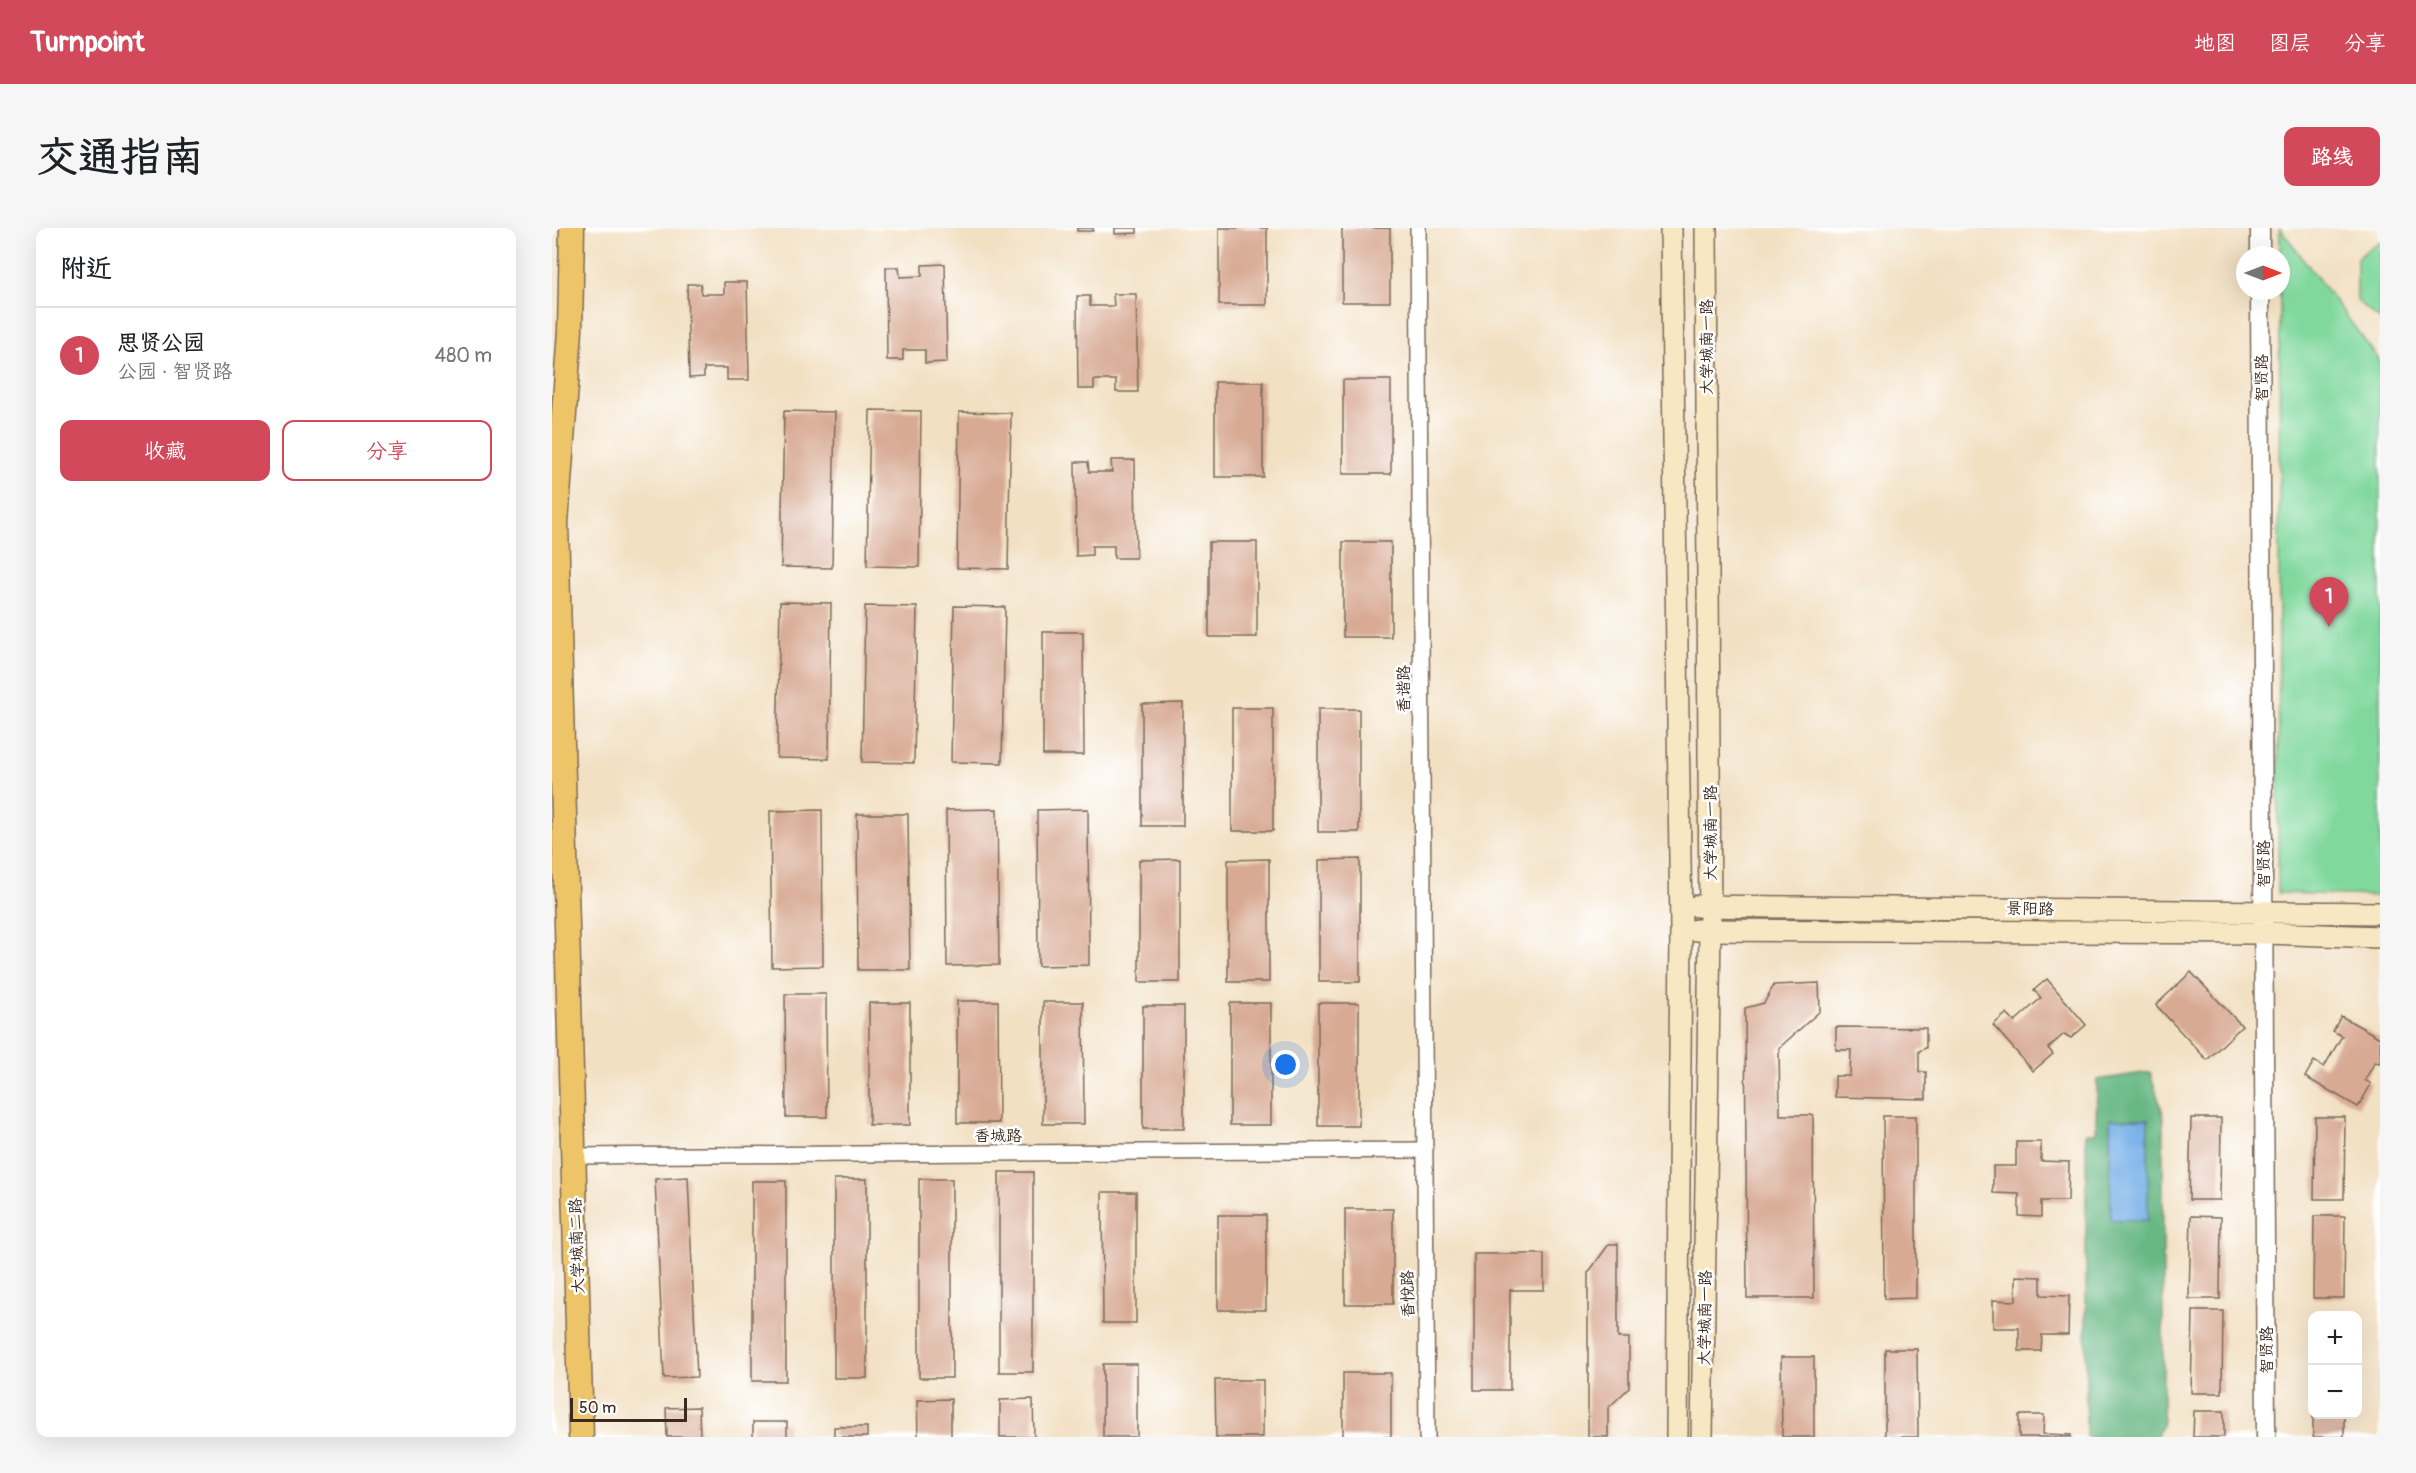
<!DOCTYPE html>
<html lang="zh">
<meta charset="utf-8">
<style>
:root{--surface:#fff;--page:#f6f6f6;--text:#202124;--muted:#757577;--line:#e0e0e0;--accent:#d1495b}
body{margin:0;font-family:Pangolin,"LXGW WenKai TC",sans-serif;background:var(--page);color:var(--text)}
.controls{position:absolute;right:18px;bottom:18px;display:grid;overflow:hidden;border-radius:12px;box-shadow:0 6px 24px #0002}
.controls button{width:54px;height:54px;display:grid;place-items:center;padding:0;border:0;border-bottom:2px solid var(--line);background:var(--surface);color:var(--text);font:30px sans-serif}
.compass{position:absolute;left:1684px;top:18px;width:54px;height:54px;border-radius:50%;background:var(--surface);box-shadow:0 6px 24px #0002;rotate:90deg}
.scale{position:absolute;left:18px;bottom:15px;width:117px;box-sizing:border-box;padding-left:6px;border:3px solid #3b2a1e;border-top:0;font-size:16px;line-height:21px;white-space:nowrap;color:#3b2a1e;-webkit-text-stroke:4px #fff;paint-order:stroke}
.you{position:absolute;left:734px;top:837px;width:21px;height:21px;margin:-15px;border:4px solid #fff;border-radius:50%;background:#1a73e8;box-shadow:0 0 0 9px #1a73e833}
.badge{display:grid;place-items:center;width:39px;height:39px;border-radius:50%;background:var(--accent);color:#fff;font-size:20px;font-weight:700}
.pin{position:absolute;translate:-50% -50px;filter:drop-shadow(0 2px 3px #0008)}
.pin::after{content:'';position:absolute;top:32px;width:21px;height:18px;background:inherit;clip-path:polygon(0 0,100% 0,50% 100%)}
.list{margin:0;padding:0;list-style:none}
h2{display:flex;justify-content:space-between;align-items:center;height:78px;margin:0;padding:0 24px;font-size:26px}
h2 small{font-size:20px;font-weight:400;color:var(--muted)}
.list li{display:grid;grid-template-columns:39px 1fr auto;gap:18px;align-items:center;box-sizing:border-box;height:96px;padding:0 24px;border-top:2px solid var(--line)}
.list b{display:block;font-size:22px;white-space:nowrap}
.list p{margin:0;font-size:20px;white-space:nowrap;color:var(--muted)}
.list em{font-size:20px;font-style:normal;color:var(--muted)}
.actions{display:flex;gap:12px;padding:18px 24px}
.actions a{flex:1;padding:14px 0;border:2px solid var(--accent);border-radius:12px;text-align:center;font-size:21px;color:var(--accent)}
.actions .main{background:var(--accent);color:#fff}
.map{position:relative;flex:none;width:1828px;height:1209px;overflow:hidden;border-radius:12px}
header{display:flex;align-items:center;gap:36px;box-sizing:border-box;height:84px;padding:0 30px;background:var(--accent);color:#fff}
header strong{font-size:28px}
nav{display:flex;gap:33px;margin-inline-start:auto;font-size:21px}
.intro{display:flex;align-items:center;justify-content:space-between;box-sizing:border-box;height:144px;padding:0 36px}
h1{margin:0;font-size:42px}
.button{padding:15px 27px;border-radius:12px;background:var(--accent);color:#fff;font-size:21px;font-weight:700}
main{display:flex;gap:36px;padding:0 36px}
aside{flex:1;background:var(--surface);border-radius:12px;box-shadow:0 6px 24px #0002}
.map>svg:first-child{display:block}
.green{fill:#80d89d;stroke:#5e815e;stroke-width:1.5}
.forest{fill:#68b884;stroke:#527151;stroke-width:1.5}
.water{fill:#78b1e8;stroke:#5a6e83;stroke-width:1.5}
.building{fill:#d8aa94}
.lines{fill:none;stroke-linecap:round;stroke-linejoin:round}
.minor-casing{stroke:#7b6a58;stroke-width:18}
.tertiary-casing{stroke:#7b6a58;stroke-width:21}
.secondary-casing{stroke:#7b6a58;stroke-width:24}
.trunk-casing{stroke:#7b6a58;stroke-width:27}
.minor{stroke:#fff;stroke-width:15}
.tertiary{stroke:#fff;stroke-width:18}
.secondary{stroke:#f8e7c3;stroke-width:21}
.trunk{stroke:#eec469;stroke-width:24}
.labels{text-anchor:middle;stroke-width:5;stroke-linejoin:round;paint-order:stroke}
.street-label{font-size:16px;fill:#3b2a1e;stroke:#fff}
</style>
<header>
<strong>Turnpoint</strong>
<nav><a>地图</a><a>图层</a><a>分享</a></nav>
</header>
<div class="intro"><h1>交通指南</h1><a class="button">路线</a></div>
<main>
<aside>
<h2>附近<small></small></h2>
<ul class="list">
<li><span class="badge">1</span><div><b>思贤公园</b><p>公园 · 智贤路</p></div><em>480 m</em></li>
</ul>
<div class="actions"><a class="main">收藏</a><a>分享</a></div>
</aside>
<div class="map">
<svg width="1828" height="1209" viewBox="0 0 1828 1209">
<rect width="100%" height="100%" fill="#fff"/>
<filter id="ink" filterUnits="userSpaceOnUse"><feTurbulence type="fractalNoise" baseFrequency=".0167" numOctaves="2"/><feDisplacementMap in="SourceGraphic" scale="12" xChannelSelector="R" yChannelSelector="G"/><feConvolveMatrix kernelMatrix="1 2 1 2 8 2 1 2 1" color-interpolation-filters="sRGB"/></filter>
<filter id="wash" filterUnits="userSpaceOnUse"><feTurbulence type="fractalNoise" baseFrequency=".008" numOctaves="4" result="noise"/><feDisplacementMap in="SourceGraphic" scale="24" xChannelSelector="R" yChannelSelector="G"/><feGaussianBlur stdDeviation="1.35" result="paint"/><feColorMatrix in="noise" values="0 0 0 0 0 0 0 0 0 0 0 0 0 0 0 0 0 1.4 0 .05"/><feComposite in="paint" operator="in"/></filter>
<g filter="url(#wash)">
<rect width="100%" height="100%" fill="#f2e0c3"/>
<g class="green">
<path d="M1728,0L1828,133V668L1726,665Z"/>
<path d="M1828,14V92L1805,73V30Z"/>
</g>
<path class="forest" d="M1598,844L1611,886V1195L1604,1209H1534V905H1544L1545,852Z"/>
<path class="water" d="M1558,891H1596V992H1559Z"/>
<g id="blocks">
<g class="building">
<rect x="525" y="0" width="16" height="3"/>
<path d="M563,0H585V5L563,6Z"/>
<rect x="667" y="0" width="48" height="77"/>
<rect x="790" y="0" width="48" height="74"/>
<path d="M393,36L395,134L373,135V122H351V132H335L334,39H347L348,49L370,48V37Z"/>
<path d="M172,54H195L197,152H175V140H152V149L137,150L135,56H149V66H172Z"/>
<path d="M561,66H584L586,164H564V152H542V161H526L525,68H538V78H562Z"/>
<rect x="791" y="152" width="48" height="94"/>
<rect x="663" y="154" width="48" height="95"/>
<path d="M318,182L369,183L367,339L315,338Z"/>
<path d="M232,183L283,184L280,340L229,339Z"/>
<path d="M407,184L459,185L456,341L405,340Z"/>
<path d="M559,232H583L584,330H562V318H540V327L524,328L523,234H536L537,244H560Z"/>
<rect x="657" y="314" width="48" height="95"/>
<rect x="791" y="314" width="48" height="95"/>
<path d="M228,374L279,375L277,531L225,530Z"/>
<path d="M313,378L365,379L362,535L310,534Z"/>
<path d="M402,378L453,379L450,535L399,534Z"/>
<path d="M491,404H531L532,527H491Z"/>
<path d="M631,475V598H590V476Z"/>
<rect x="680" y="480" width="41" height="123"/>
<rect x="766" y="481" width="41" height="123"/>
<path d="M445,581L447,737L395,738L394,582Z"/>
<path d="M536,581L537,737L486,738L485,582Z"/>
<path d="M270,582L271,738L220,739L218,583Z"/>
<path d="M305,586H356L358,742H306Z"/>
<path d="M628,631V754H587V632Z"/>
<path d="M717,631V754H676V632Z"/>
<path d="M808,631V754H767V632Z"/>
<path d="M1639,744L1690,798L1655,832L1604,777Z"/>
<path d="M1495,751L1534,797L1519,810L1512,806L1496,820L1501,826L1481,843L1441,797L1455,785L1462,794L1489,770L1482,762Z"/>
<path d="M1267,755L1268,783L1227,820L1228,887H1261L1262,1070H1195L1193,780L1212,775L1222,757Z"/>
<path d="M233,766H274L275,889H234Z"/>
<path d="M405,773H446L447,895H405Z"/>
<path d="M491,774H531L532,896H491Z"/>
<rect x="317" y="775" width="41" height="122"/>
<rect x="678" y="775" width="41" height="122"/>
<rect x="766" y="775" width="41" height="123"/>
<rect x="591" y="778" width="41" height="123"/>
<path d="M1789,788L1828,810V835L1823,834L1813,852L1819,856L1806,879L1753,849L1762,833L1772,839L1790,808L1781,803Z"/>
<path d="M1284,799L1374,800V820L1367,823V844H1374V871L1283,869V848H1298L1299,822H1284Z"/>
<path d="M1331,888H1364V1070L1332,1071Z"/>
<path d="M1763,889H1793L1792,971H1762Z"/>
<path d="M1639,890H1669L1668,972H1637Z"/>
<path d="M1464,914H1489V933L1517,934L1516,973H1489V989L1467,988V966L1441,965V938H1464Z"/>
<rect x="447" y="944" width="34" height="200"/>
<path d="M136,949L145,1149L112,1150L103,951Z"/>
<rect x="282" y="951" width="33" height="199"/>
<rect x="367" y="951" width="33" height="199"/>
<rect x="200" y="953" width="34" height="200"/>
<path d="M550,964H584V1095H551Z"/>
<rect x="793" y="981" width="48" height="95"/>
<rect x="666" y="987" width="48" height="95"/>
<path d="M1639,988L1669,989L1668,1071H1637Z"/>
<path d="M1762,988H1793L1792,1070H1761Z"/>
<path d="M1057,1016H1066V1110H1077V1160L1056,1180V1209H1036V1045Z"/>
<path d="M922,1026H992V1062H958V1162H922Z"/>
<path d="M1464,1048L1489,1049V1067L1517,1068L1516,1107H1490L1489,1123H1467V1100H1441V1072L1464,1073Z"/>
<path d="M1641,1083H1671L1670,1165H1639Z"/>
<path d="M1333,1121H1365L1366,1209H1333Z"/>
<path d="M1229,1129H1262V1209H1230Z"/>
<rect x="551" y="1136" width="34" height="73"/>
<rect x="791" y="1145" width="48" height="64"/>
<path d="M663,1152H711V1209H664Z"/>
<path d="M399,1171V1209H366L365,1172Z"/>
<path d="M481,1171L482,1209H448V1172Z"/>
<path d="M147,1179L148,1209H115L114,1180Z"/>
<path d="M1642,1183H1672V1209H1641Z"/>
<rect x="1761" y="1186" width="31" height="23"/>
<path d="M1467,1187H1492L1491,1206L1519,1207V1209H1467Z"/>
<rect x="201" y="1194" width="34" height="15"/>
<rect x="282" y="1199" width="33" height="10"/>
</g>
</g>
</g>
<g filter="url(#ink)">
<use href="#blocks" fill-opacity="0" stroke="#7b6a58" stroke-width="1.5"/>
<g class="lines">
<defs>
<g id="minor">
<path d="M866,0L875,1209"/>
<path d="M21,928L871,922"/>
</g>
<g id="tertiary">
<path d="M1708,0V27"/>
<path d="M1708,63L1714,1209"/>
</g>
<g id="secondary">
<path d="M1119,0L1129,701L1125,1209"/>
<path d="M1145,678L1828,685"/>
<path d="M1144,702L1712,705L1828,709"/>
<path d="M1150,1209L1158,702L1154,0"/>
</g>
<path id="trunk" d="M20,0L18,103L4,295L29,1209"/>
</defs>
<use href="#minor" class="minor-casing"/>
<use href="#tertiary" class="tertiary-casing"/>
<use href="#secondary" class="secondary-casing"/>
<use href="#trunk" class="trunk-casing"/>
<use href="#minor" class="minor"/>
<use href="#tertiary" class="tertiary"/>
<use href="#secondary" class="secondary"/>
<use href="#trunk" class="trunk"/>
</g>
</g>
<g class="labels">
<g class="street-label">
<text transform="translate(1154 119) rotate(-90)" y="6">大学城南一路</text>
<text transform="translate(1709 150) rotate(-90)" y="6">智贤路</text>
<text transform="translate(851 461) rotate(-90)" y="6">香谐路</text>
<text transform="translate(1158 605) rotate(-90)" y="6">大学城南一路</text>
<text transform="translate(1711 636) rotate(-90)" y="6">智贤路</text>
<text transform="translate(1478 680) rotate(1)" y="6">景阳路</text>
<text x="446" y="913">香城路</text>
<text transform="translate(24 1018) rotate(-92)" y="6">大学城南二路</text>
<text transform="translate(855 1066) rotate(-91)" y="6">香悦路</text>
<text transform="translate(1152 1090) rotate(-89)" y="6">大学城南一路</text>
<text transform="translate(1714 1122) rotate(-90)" y="6">智贤路</text>
</g>
</g>
</svg>
<div class="controls">
<button>+</button>
<button>−</button>
</div>
<svg class="compass" viewBox="-18 -18 36 36"><path d="M0-13l5 13h-10z" fill="#e53935"/><path d="M0 13l5-13h-10z" fill="#757577"/></svg>
<div class="scale">50 m</div>
<div class="you"></div>
<div class="pin badge" style="left:1777px;top:399px">1</div>
</div>
</main>
